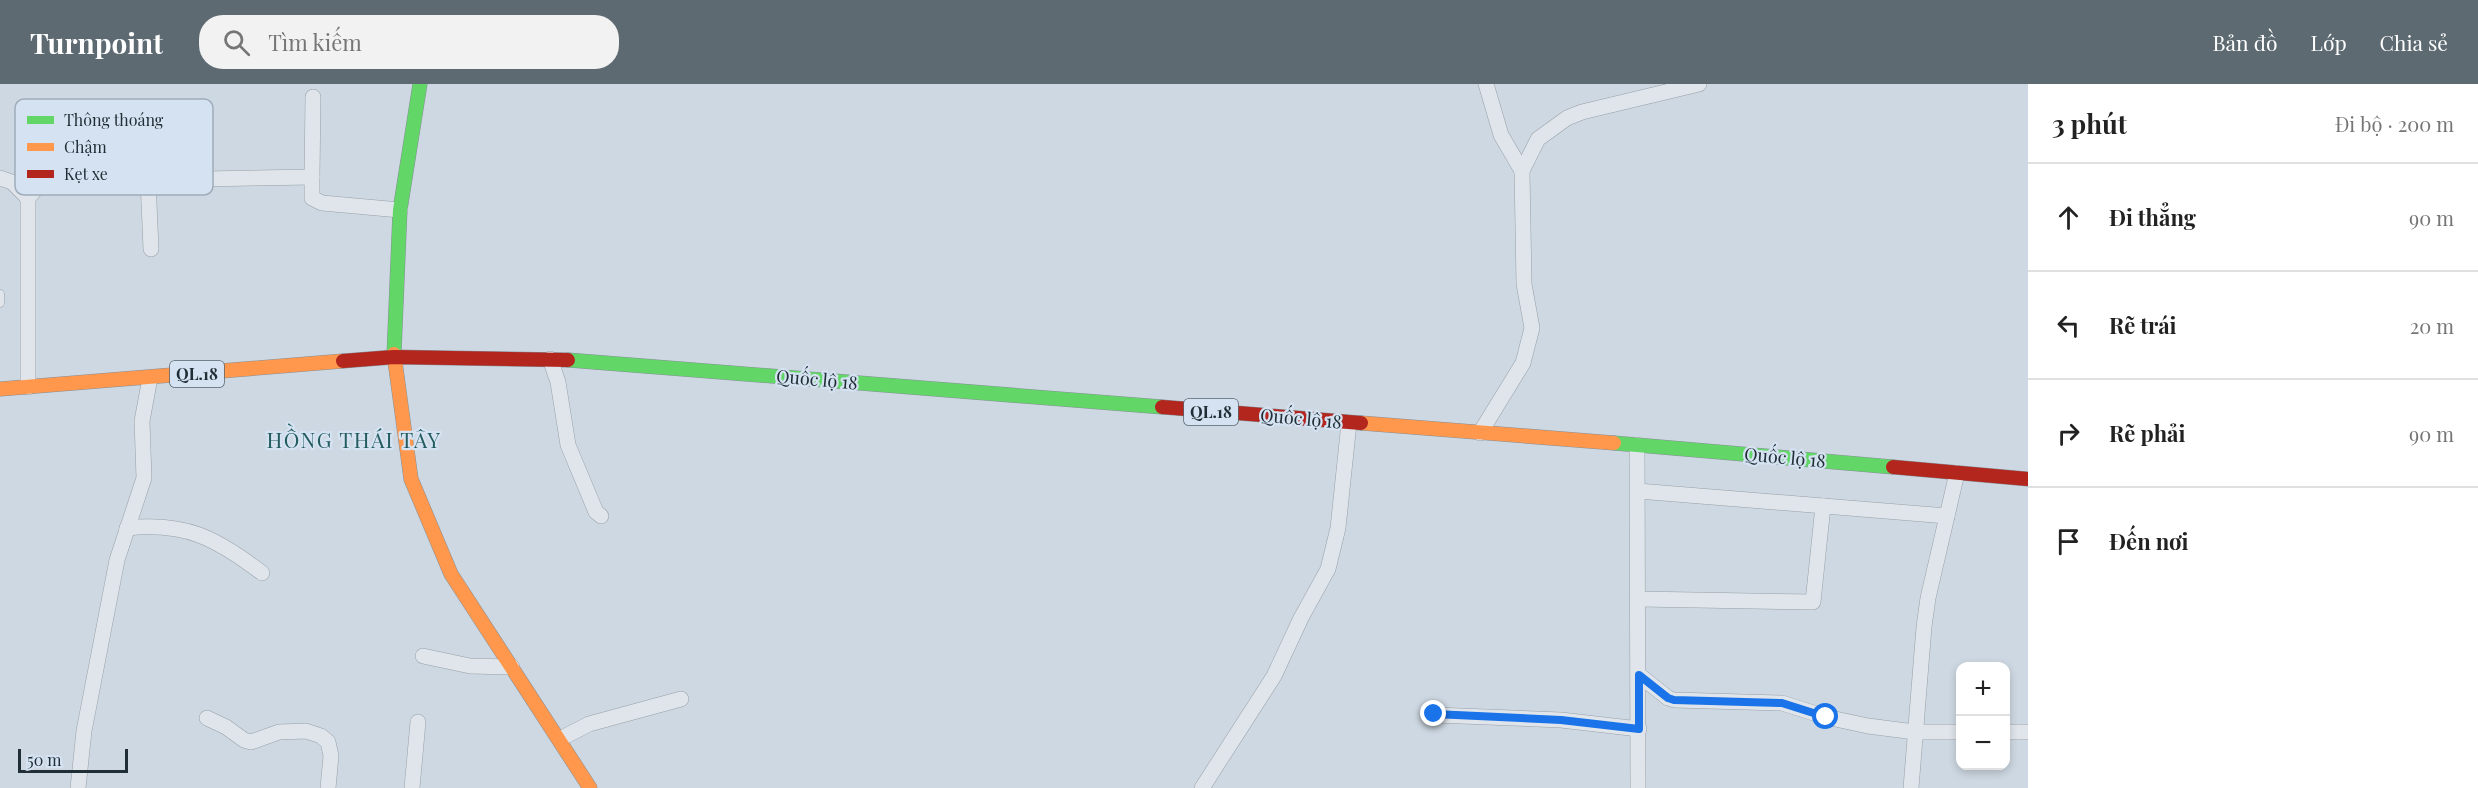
<!DOCTYPE html>
<html lang="vi">
<meta charset="utf-8">
<style>
:root{--surface:#fff;--page:#f2f2f2;--text:#222;--muted:#767676;--line:#e0e0e0;--accent:#5d6a72}
body{margin:0;font-family:"Playfair Display",serif;background:var(--page);color:var(--text)}
.controls{position:absolute;right:18px;bottom:18px;display:grid;overflow:hidden;border-radius:12px;box-shadow:0 3px 9px #0003}
.controls button{width:54px;height:54px;display:grid;place-items:center;padding:0;border:0;border-bottom:2px solid var(--line);background:var(--surface);color:var(--text);font:30px sans-serif}
.scale{position:absolute;left:18px;bottom:15px;width:110px;box-sizing:border-box;padding-left:6px;border:3px solid #202e35;border-top:0;font-size:16px;line-height:21px;white-space:nowrap;color:#202e35;-webkit-text-stroke:4px #d5e2f2;paint-order:stroke}
.stop{position:absolute;width:18px;height:18px;margin:-14px;border:4px solid #1a73e8;border-radius:50%;background:#fff}
.stop.end{background:#1a73e8;border-color:#fff;box-shadow:0 2px 6px #0008}
.list{margin:0;padding:0;list-style:none}
h2{display:flex;justify-content:space-between;align-items:center;height:78px;margin:0;padding:0 24px;font-size:26px}
h2 small{font-size:20px;font-weight:400;color:var(--muted)}
.list li{display:grid;grid-template-columns:39px 1fr auto;gap:18px;align-items:center;box-sizing:border-box;height:108px;padding:0 24px;border-top:2px solid var(--line)}
.list b{display:block;font-size:22px;white-space:nowrap}
.list em{font-size:20px;font-style:normal;color:var(--muted)}
.icon{flex:none;width:33px;height:33px;fill:none;stroke:currentColor;stroke-width:2;stroke-linecap:round;stroke-linejoin:round}
.map{position:relative;flex:none;width:2028px;height:704px;overflow:hidden}
header{display:flex;align-items:center;gap:36px;box-sizing:border-box;height:84px;padding:0 30px;background:var(--accent);color:#fff}
header strong{font-size:28px}
nav{display:flex;gap:33px;margin-inline-start:auto;font-size:21px}
.search{width:420px;height:54px;background:var(--page);display:flex;align-items:center;gap:15px;box-sizing:border-box;padding:0 21px;border-radius:24px;color:var(--muted);font-size:22px}
main{display:flex}
aside{flex:1;background:var(--surface)}
.map>svg:first-child{display:block}
.lines{fill:none;stroke-linecap:round;stroke-linejoin:round}
.lane-casing{stroke:#97a0a7;stroke-width:9}
.street-casing{stroke:#97a0a7;stroke-width:16}
.fast-casing{stroke:#869097;stroke-width:15}
.slow-casing{stroke:#869097;stroke-width:15}
.jam-casing{stroke:#869097;stroke-width:15}
.lane{stroke:#dfe5ea;stroke-width:8}
.street{stroke:#dfe5ea;stroke-width:15}
.fast{stroke:#63d668;stroke-width:14}
.slow{stroke:#ff974d;stroke-width:14}
.jam{stroke:#b3261e;stroke-width:14}
.route{stroke:#1a73e8;stroke-width:8}
.labels{text-anchor:middle;stroke-width:4.5;stroke-linejoin:round;paint-order:stroke}
.shield{fill:#d5e2f2;stroke:#56646e;stroke-width:1.5}
.shield-label{font-size:16px;font-weight:bold;fill:#202e35}
.street-label{font-size:18px;fill:#202e35;stroke:#d5e2f2}
.quarter-label{font-size:21px;letter-spacing:1.5px;fill:#235c5e;stroke:#d5e2f2}
.key{fill:#d5e2f2;stroke:#9facb9;stroke-width:1.5}
.key-label{font-size:16px;fill:#202e35}
</style>
<header>
<strong>Turnpoint</strong>
<div class="search"><svg class="icon" aria-label="search" viewBox="0 0 24 24"><circle cx="10" cy="10" r="6"/><path d="M15 15l6 6"/></svg>Tìm kiếm</div>
<nav><a>Bản đồ</a><a>Lớp</a><a>Chia sẻ</a></nav>
</header>
<main>
<div class="map">
<svg width="2028" height="704" viewBox="0 0 2028 704">
<rect width="100%" height="100%" fill="#ced8e2"/>
<g class="lines">
<defs>
<path id="lane" d="M0,210V219"/>
<g id="street">
<path d="M1486,0L1501,51L1522,87"/>
<path d="M312,93V114L322,119L400,126"/>
<path d="M0,94L12,98L28,114"/>
<path d="M148,96L151,165"/>
<path d="M550,275L558,298L568,361L596,428L601,432"/>
<path d="M28,303V114L42,98L312,93L313,13"/>
<path d="M1480,349L1523,279L1532,244L1524,200L1522,87L1538,55L1567,34L1582,28L1699,0"/>
<path d="M1637,361L1638,704"/>
<path d="M1638,407L1947,432"/>
<path d="M127,444C186,438 216,454 262,489"/>
<path d="M1639,515L1813,518L1823,422"/>
<path d="M423,572L470,582L512,583"/>
<path d="M1639,591L1668,614L1674,616L1782,619L1826,633L1868,642L1915,648H1960"/>
<path d="M1435,631L1561,636L1639,645"/>
<path d="M207,634L226,643L244,656L251,658L279,648L306,647L321,652L328,658L331,672L328,704"/>
<path d="M2006,648H2028"/>
<path d="M560,655L589,640L681,615"/>
<path d="M78,704L84,647L117,476L144,394L142,337L150,294"/>
<path d="M412,704L418,638"/>
<path d="M1202,704L1274,592L1301,534L1328,485L1338,444L1349,339"/>
<path d="M1911,704L1924,543L1928,514L1957,389"/>
</g>
<g id="fast">
<path d="M394,270L400,126L420,0"/>
<path d="M568,276L1162,323"/>
<path d="M1614,359L1893,383"/>
</g>
<g id="slow">
<path d="M394,270L411,395L451,490L590,704"/>
<path d="M0,305L343,277"/>
<path d="M1361,339L1614,359"/>
</g>
<g id="jam">
<path d="M343,277L394,273L568,276"/>
<path d="M1162,323L1361,339"/>
<path d="M1893,383L2028,395"/>
</g>
</defs>
<use href="#lane" class="lane-casing"/>
<use href="#street" class="street-casing"/>
<use href="#fast" class="fast-casing"/>
<use href="#slow" class="slow-casing"/>
<use href="#jam" class="jam-casing"/>
<use href="#lane" class="lane"/>
<use href="#street" class="street"/>
<use href="#fast" class="fast"/>
<use href="#slow" class="slow"/>
<use href="#jam" class="jam"/>
</g>
<g class="lines">
<path class="route" d="M1434,630L1561,636L1639,645V591L1668,614L1674,616L1782,619L1826,633"/>
</g>
<g class="labels">
<g class="shield">
<rect x="170" y="277" width="54" height="26" rx="4.5"/>
<rect x="1184" y="315" width="54" height="26" rx="4.5"/>
</g>
<g class="shield-label">
<text x="197" y="296">QL.18</text>
<text x="1211" y="334">QL.18</text>
</g>
<g class="street-label">
<text transform="translate(817 296) rotate(5)" y="6">Quốc lộ 18</text>
<text transform="translate(1301 335) rotate(5)" y="6">Quốc lộ 18</text>
<text transform="translate(1785 374) rotate(5)" y="6">Quốc lộ 18</text>
</g>
<g class="quarter-label">
<text x="354" y="364">HỒNG THÁI TÂY</text>
</g>
</g>
<rect x="15" y="15" width="198" height="96" rx="9" class="key"/>
<rect x="27" y="32" width="27" height="8" fill="#63d668"/>
<rect x="27" y="59" width="27" height="8" fill="#ff974d"/>
<rect x="27" y="86" width="27" height="8" fill="#b3261e"/>
<g class="key-label">
<text x="64" y="42">Thông thoáng</text>
<text x="64" y="69">Chậm</text>
<text x="64" y="96">Kẹt xe</text>
</g>
</svg>
<div class="controls">
<button>+</button>
<button>−</button>
</div>
<div class="scale">50 m</div>
<div class="stop" style="left:1826px;top:633px"></div>
<div class="stop end" style="left:1434px;top:630px"></div>
</div>
<aside>
<h2>3 phút<small>Đi bộ · 200 m</small></h2>
<ul class="list">
<li><svg class="icon" aria-label="ahead" viewBox="0 0 24 24"><path d="M12 20V5M6 11l6-6 6 6"/></svg><div><b>Đi thẳng</b></div><em>90 m</em></li>
<li><svg class="icon" aria-label="left" viewBox="0 0 24 24"><path d="M17 20v-9H6M10 6l-5 5 5 5"/></svg><div><b>Rẽ trái</b></div><em>20 m</em></li>
<li><svg class="icon" aria-label="right" viewBox="0 0 24 24"><path d="M7 20v-9h11M14 6l5 5-5 5"/></svg><div><b>Rẽ phải</b></div><em>90 m</em></li>
<li><svg class="icon" aria-label="arrive" viewBox="0 0 24 24"><path d="M6 21V4h12l-3 4 3 4H6"/></svg><div><b>Đến nơi</b></div></li>
</ul>
</aside>
</main>
